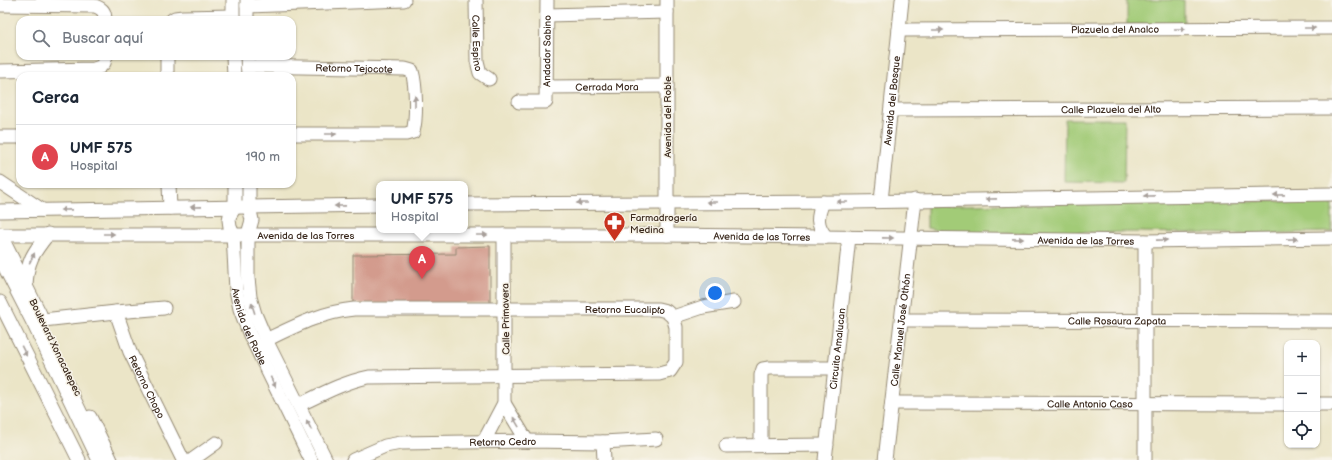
<!DOCTYPE html>
<html lang="es">
<meta charset="utf-8">
<style>
:root{--surface:#fff;--page:#f2f2f3;--text:#1f2937;--muted:#747a83;--line:#e0e1e3;--accent:#b45309}
body{margin:0;font-family:"Balsamiq Sans",sans-serif;background:var(--page);color:var(--text)}
.controls{position:absolute;right:12px;bottom:12px;display:grid;overflow:hidden;border-radius:8px;box-shadow:0 1px 3px #0004}
.controls button{width:36px;height:36px;display:grid;place-items:center;padding:0;border:0;border-bottom:1px solid var(--line);background:var(--surface);color:var(--text);font:20px sans-serif}
.you{position:absolute;left:715px;top:293px;width:14px;height:14px;margin:-10px;border:3px solid #fff;border-radius:50%;background:#1a73e8;box-shadow:0 0 0 6px #1a73e833}
.badge{display:grid;place-items:center;width:26px;height:26px;border-radius:50%;background:var(--accent);color:#fff;font-size:13px;font-weight:700}
.pin{position:absolute;translate:-50% -33px;filter:drop-shadow(0 1px 2px #0008)}
.pin::after{content:'';position:absolute;top:21px;width:14px;height:12px;background:inherit;clip-path:polygon(0 0,100% 0,50% 100%)}
.popup{position:absolute;left:376px;top:181px;width:92px;height:52px;box-sizing:border-box;display:grid;place-content:center;border-radius:8px;background:var(--surface);filter:drop-shadow(0 1px 3px #0005);font-size:13px;white-space:nowrap;color:var(--muted)}
.popup b{font-size:15px;color:var(--text)}
.popup::after{content:'';position:absolute;left:50%;top:100%;margin-left:-8px;border:8px solid transparent;border-top-color:var(--surface)}
.list{margin:0;padding:0;list-style:none}
h2{display:flex;justify-content:space-between;align-items:center;height:52px;margin:0;padding:0 16px;font-size:17px}
h2 small{font-size:13px;font-weight:400;color:var(--muted)}
.list li{display:grid;grid-template-columns:26px 1fr auto;gap:12px;align-items:center;box-sizing:border-box;height:64px;padding:0 16px;border-top:1px solid var(--line)}
.list b{display:block;font-size:15px;white-space:nowrap}
.list p{margin:0;font-size:13px;white-space:nowrap;color:var(--muted)}
.list em{font-size:13px;font-style:normal;color:var(--muted)}
.icon{flex:none;width:22px;height:22px;fill:none;stroke:currentColor;stroke-width:2;stroke-linecap:round;stroke-linejoin:round}
.map{position:relative;flex:none;width:1332px;height:460px;overflow:hidden}
.search{position:absolute;background:var(--surface);box-shadow:0 1px 3px #0004;left:16px;top:16px;width:280px;height:44px;display:flex;align-items:center;gap:10px;box-sizing:border-box;padding:0 14px;border-radius:12px;color:var(--muted);font-size:15px}
.panel{position:absolute;background:var(--surface);box-shadow:0 1px 3px #0004;left:16px;top:72px;width:280px;height:116px;border-radius:12px}
.map>svg:first-child{display:block}
.green{fill:#a2cb77;stroke:#6e7a4a}
.building{fill:#d39b8d}
.lines{fill:none;stroke-linecap:round;stroke-linejoin:round}
.minor-casing{stroke:#938872;stroke-width:15}
.major-casing{stroke:#938872;stroke-width:19}
.minor{stroke:#fff;stroke-width:13}
.major{stroke:#fff;stroke-width:17}
.oneway{fill:#a79f9a}
.labels{text-anchor:middle;stroke-width:3;stroke-linejoin:round;paint-order:stroke}
.street-label{font-size:10px;fill:#3b2a1e;stroke:#f7f3e8}
.poi-label{font-size:10px;fill:#3b2a1e;stroke:#f7f3e8;text-anchor:start}
</style>
<div class="map">
<svg width="1332" height="460" viewBox="0 0 1332 460">
<rect width="100%" height="100%" fill="#f7f3e8"/>
<filter id="ink" filterUnits="userSpaceOnUse"><feTurbulence type="fractalNoise" baseFrequency=".025" numOctaves="2"/><feDisplacementMap in="SourceGraphic" scale="8" xChannelSelector="R" yChannelSelector="G"/><feConvolveMatrix kernelMatrix="1 2 1 2 8 2 1 2 1" color-interpolation-filters="sRGB"/></filter>
<filter id="wash" filterUnits="userSpaceOnUse"><feTurbulence type="fractalNoise" baseFrequency=".012" numOctaves="4" result="noise"/><feDisplacementMap in="SourceGraphic" scale="16" xChannelSelector="R" yChannelSelector="G"/><feGaussianBlur stdDeviation="0.9" result="paint"/><feColorMatrix in="noise" values="0 0 0 0 0 0 0 0 0 0 0 0 0 0 0 0 0 1.4 0 .05"/><feComposite in="paint" operator="in"/></filter>
<g filter="url(#wash)">
<rect width="100%" height="100%" fill="#ebe5c7"/>
<g class="green">
<path d="M1127,0H1184V23L1127,25Z"/>
<path d="M1065,119H1125L1124,183L1064,182Z"/>
<path d="M1165,200L1332,202V232L1237,234L1141,232L951,234L940,231L927,228V206Z"/>
</g>
<g id="blocks">
<path class="building" d="M490,246V303L353,304V255L456,254V247Z"/>
</g>
</g>
<g filter="url(#ink)">
<use href="#blocks" fill-opacity="0" stroke="#938872" stroke-width="1"/>
<g class="lines">
<defs>
<g id="minor">
<path d="M247,0V20"/>
<path id="s1" d="M476,0L477,61L480,73L489,79"/>
<path d="M0,5L95,6C103,9 105,12 105,20"/>
<path d="M247,6L404,0"/>
<path d="M547,15L667,12"/>
<path d="M172,20L175,18L183,17L233,16"/>
<path d="M233,20V0"/>
<path id="s2" d="M899,30L1332,28"/>
<path d="M167,56V76"/>
<path d="M233,56L234,76"/>
<path d="M247,56L248,76"/>
<path id="s3" d="M247,66L405,69L412,71C416,85 417,117 413,132L406,134H292"/>
<path d="M0,71L94,69L100,67L104,63L106,56"/>
<path id="s4" d="M546,87L667,86"/>
<path id="s5" d="M519,102H546L547,0"/>
<path id="s6" d="M891,110L1332,108"/>
<path d="M0,137H20"/>
<path d="M0,182L42,210"/>
<path d="M169,184L170,208"/>
<path id="s7" d="M235,184V207L230,215L229,220L230,227L233,234L236,290L240,309L250,335L311,460"/>
<path d="M249,184V207L252,220L248,234V278L250,297L255,314L266,340L326,460"/>
<path id="s8" d="M881,201L902,0"/>
<path d="M823,202C817,217 816,224 826,237"/>
<path d="M465,204L851,202L1332,194"/>
<path d="M0,211L379,205"/>
<path d="M0,234L40,314"/>
<path id="s9" d="M0,235H667L1145,241L1332,238"/>
<path d="M667,235V0"/>
<path d="M26,286C27,261 33,253 48,234"/>
<path d="M0,302L79,460"/>
<path id="s10" d="M116,312L130,352L183,460"/>
<path d="M673,317L703,307L734,302"/>
<path d="M43,320L116,312L164,308"/>
<path id="s11" d="M902,320L1332,321"/>
<path id="s12" d="M266,340C295,326 322,312 354,309H658L666,311L673,317L676,327V362L670,371L659,374L369,377C344,382 322,394 299,405"/>
<path d="M504,403L527,441"/>
<path id="s13" d="M892,403L1287,404"/>
<path d="M1317,404H1332"/>
<path d="M90,417L111,460"/>
<path d="M484,441L504,403V235"/>
<path d="M603,442L604,460"/>
<path d="M761,445V375L763,369L769,368H835"/>
<path d="M726,446L827,445"/>
<path d="M192,460L216,443"/>
<path id="s14" d="M353,460L385,446L401,443L527,441L603,442L656,439"/>
<path id="s15" d="M825,460L849,237"/>
<path id="s16" d="M885,460L915,200"/>
<path d="M1145,460V241"/>
</g>
<path id="major" d="M0,254L35,322L101,460"/>
</defs>
<use href="#minor" class="minor-casing"/>
<use href="#major" class="major-casing"/>
<use href="#minor" class="minor"/>
<use href="#major" class="major"/>
</g>
<defs><path id="oneway-solid" d="M-6-.8H1V-3.2L6.5 0L1 3.2V.8H-6Z"/></defs>
<g class="oneway">
<use href="#oneway-solid" transform="translate(1310 28)"/>
<use href="#oneway-solid" transform="translate(1180 29)"/>
<use href="#oneway-solid" transform="translate(938 30)"/>
<use href="#oneway-solid" transform="translate(415 101) rotate(-90)"/>
<use href="#oneway-solid" transform="translate(331 134)"/>
<use href="#oneway-solid" transform="translate(1279 195) rotate(179)"/>
<use href="#oneway-solid" transform="translate(1149 196) rotate(179)"/>
<use href="#oneway-solid" transform="translate(991 199) rotate(179)"/>
<use href="#oneway-solid" transform="translate(712 202) rotate(180)"/>
<use href="#oneway-solid" transform="translate(842 202) rotate(180)"/>
<use href="#oneway-solid" transform="translate(582 203) rotate(180)"/>
<use href="#oneway-solid" transform="translate(340 206) rotate(179)"/>
<use href="#oneway-solid" transform="translate(196 207) rotate(179)"/>
<use href="#oneway-solid" transform="translate(66 210) rotate(179)"/>
<use href="#oneway-solid" transform="translate(109 234)"/>
<use href="#oneway-solid" transform="translate(482 235)"/>
<use href="#oneway-solid" transform="translate(888 238) rotate(1)"/>
<use href="#oneway-solid" transform="translate(1018 239) rotate(1)"/>
<use href="#oneway-solid" transform="translate(1292 239) rotate(-1)"/>
<use href="#oneway-solid" transform="translate(1162 240) rotate(-1)"/>
<use href="#oneway-solid" transform="translate(32 258) rotate(-63)"/>
<use href="#oneway-solid" transform="translate(253 308) rotate(-108)"/>
<use href="#oneway-solid" transform="translate(24 351) rotate(63)"/>
<use href="#oneway-solid" transform="translate(273 382) rotate(64)"/>
<use href="#oneway-solid" transform="translate(516 422) rotate(-121)"/>
<use href="#oneway-solid" transform="translate(309 425) rotate(-116)"/>
</g>
</g>
<defs>
<symbol id="pharmacy-pin" viewBox="-11 -11 22 30"><path d="M0 17L-7.5 6A9.5 9.5 0 1 1 7.5 6Z" fill="#c8321e" stroke="#f7f3e8"/><path d="M-2-6h4v4h4v4h-4v4h-4v-4h-4v-4h4Z" fill="#fff"/></symbol>
</defs>
<g fill-rule="evenodd">
<use href="#pharmacy-pin" x="602" y="210" width="25" height="34"/>
</g>
<g class="labels">
<g class="street-label">
<text dy="4" stroke="none"><textPath href="#s2" startOffset="216">Plazuela del Analco</textPath></text>
<text dy="4" stroke="none"><textPath href="#s1" startOffset="43">Calle Espino</textPath></text>
<text dy="4" stroke="none"><textPath href="#s5" startOffset="78">Andador Sabino</textPath></text>
<text dy="4" stroke="none"><textPath href="#s3" startOffset="107">Retorno Tejocote</textPath></text>
<text dy="4" stroke="none"><textPath href="#s4" startOffset="61">Cerrada Mora</textPath></text>
<text dy="4" stroke="none"><textPath href="#s8" startOffset="101">Avenida del Bosque</textPath></text>
<text dy="4" stroke="none"><textPath href="#s6" startOffset="220">Calle Plazuela del Alto</textPath></text>
<text transform="translate(667 117) rotate(-90)" y="4">Avenida del Roble</text>
<text dy="4" stroke="none"><textPath href="#s9" startOffset="306">Avenida de las Torres</textPath></text>
<text dy="4" stroke="none"><textPath href="#s9" startOffset="762">Avenida de las Torres</textPath></text>
<text dy="4" stroke="none"><textPath href="#s9" startOffset="1086">Avenida de las Torres</textPath></text>
<text dy="4" stroke="none"><textPath href="#s12" startOffset="365">Retorno Eucalipto</textPath></text>
<text transform="translate(505 319) rotate(-91)" y="4">Calle Primavera</text>
<text dy="4" stroke="none"><textPath href="#s11" startOffset="215">Calle Rosaura Zapata</textPath></text>
<text dy="4" stroke="none"><textPath href="#s7" startOffset="147">Avenida del Roble</textPath></text>
<text dy="4" stroke="none"><textPath href="#s16" startOffset="131">Calle Manuel José Othón</textPath></text>
<text transform="translate(56 347) rotate(64)" y="4">Boulevard Xonacatepec</text>
<text dy="4" stroke="none"><textPath href="#s15" startOffset="112">Circuito Amalucan</textPath></text>
<text dy="4" stroke="none"><textPath href="#s10" startOffset="81">Retorno Chopo</textPath></text>
<text dy="4" stroke="none"><textPath href="#s13" startOffset="198">Calle Antonio Caso</textPath></text>
<text dy="4" stroke="none"><textPath href="#s14" startOffset="153">Retorno Cedro</textPath></text>
</g>
<g class="poi-label">
<text x="630" y="221">Farmadrogería<tspan x="630" dy="12">Medina</tspan></text>
</g>
</g>
</svg>
<div class="controls">
<button>+</button>
<button>−</button>
<button><svg class="icon" aria-label="locate" viewBox="0 0 24 24"><circle cx="12" cy="12" r="6"/><path d="M12 2v4M12 18v4M2 12h4M18 12h4"/></svg></button>
</div>
<div class="you"></div>
<div class="pin badge" style="left:422px;top:279px;background:#e0444e">A</div>
<div class="popup"><b>UMF 575</b>Hospital</div>
<div class="search"><svg class="icon" aria-label="search" viewBox="0 0 24 24"><circle cx="10" cy="10" r="6"/><path d="M15 15l6 6"/></svg>Buscar aquí</div>
<section class="panel">
<h2>Cerca<small></small></h2>
<ul class="list">
<li><span class="badge" style="background:#e0444e">A</span><div><b>UMF 575</b><p>Hospital</p></div><em>190 m</em></li>
</ul>
</section>
</div>
